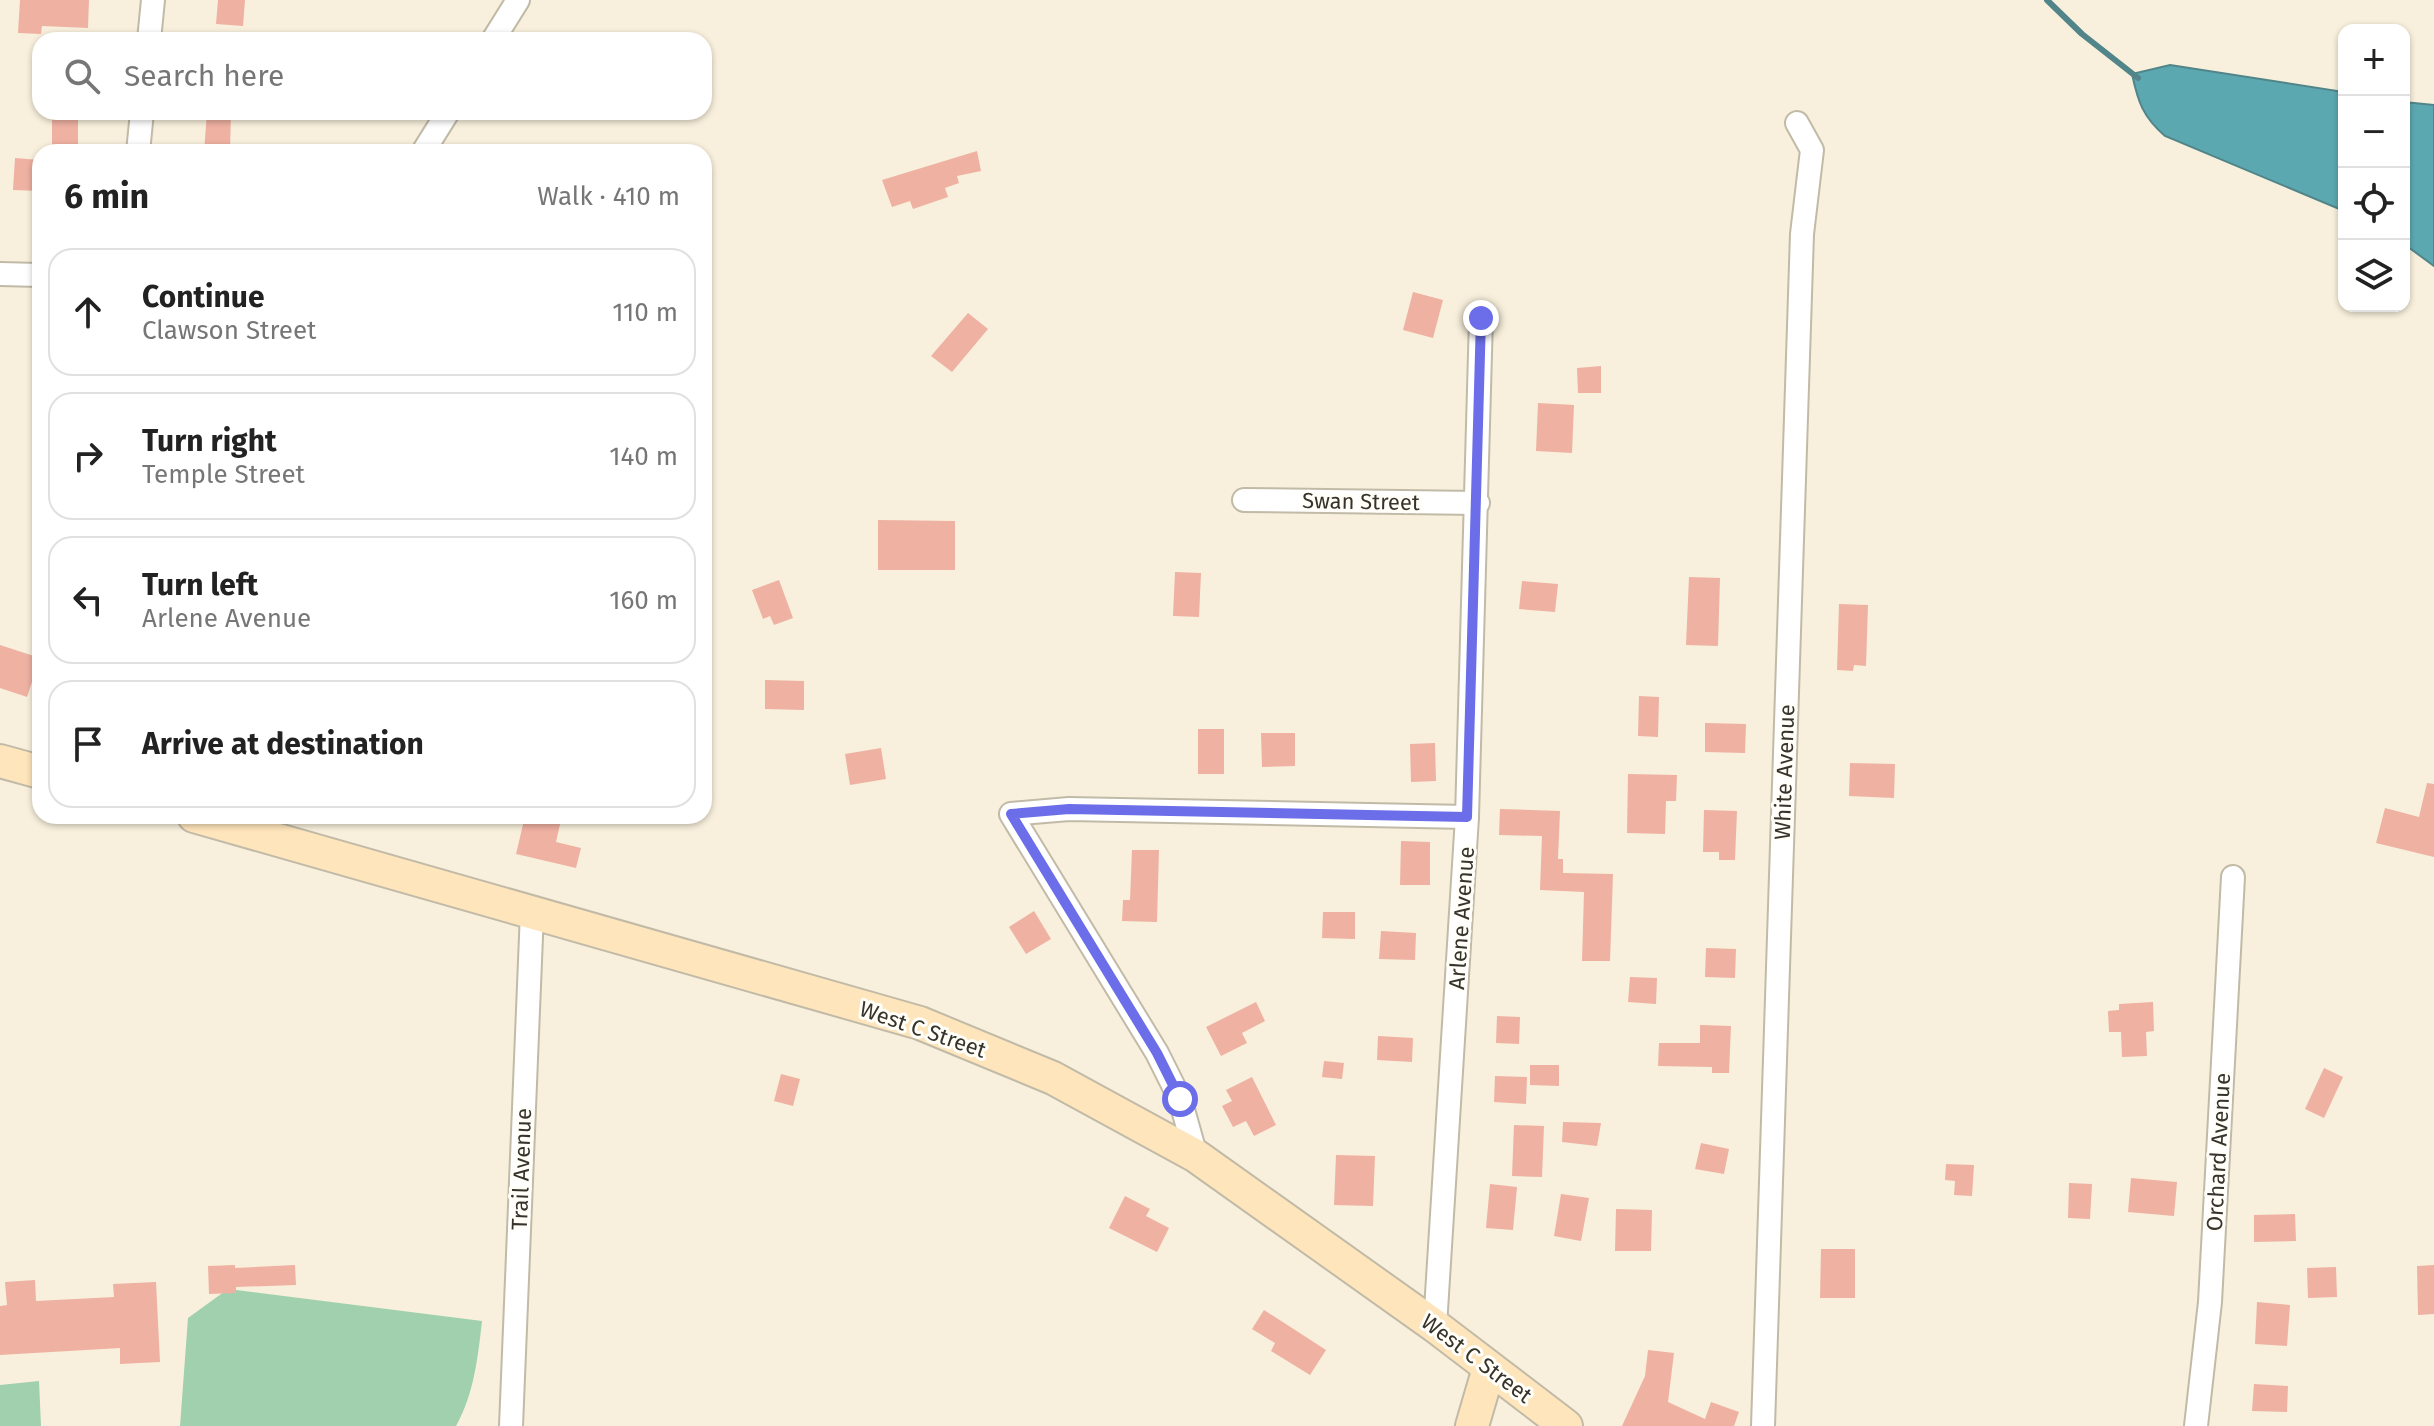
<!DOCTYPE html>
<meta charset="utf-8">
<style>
:root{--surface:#fff;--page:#f6f6f6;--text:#222;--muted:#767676;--line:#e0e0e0}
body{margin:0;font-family:"Fira Sans",sans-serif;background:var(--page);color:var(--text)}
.controls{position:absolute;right:24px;top:24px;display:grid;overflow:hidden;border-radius:16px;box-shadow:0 2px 6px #0004}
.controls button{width:72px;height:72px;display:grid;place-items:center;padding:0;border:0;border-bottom:2px solid var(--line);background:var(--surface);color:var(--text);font:40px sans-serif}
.stop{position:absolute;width:24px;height:24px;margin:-18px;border:6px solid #6b6ee8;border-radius:50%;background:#fff}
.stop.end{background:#6b6ee8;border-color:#fff;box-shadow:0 2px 8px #0008}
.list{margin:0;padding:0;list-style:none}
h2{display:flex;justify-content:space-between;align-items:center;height:104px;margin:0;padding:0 32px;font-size:34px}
h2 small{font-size:26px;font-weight:400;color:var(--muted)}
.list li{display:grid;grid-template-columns:52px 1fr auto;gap:24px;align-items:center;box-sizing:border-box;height:128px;margin:0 16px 16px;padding:0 16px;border:2px solid var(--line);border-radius:24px}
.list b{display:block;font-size:30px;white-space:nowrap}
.list p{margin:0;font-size:26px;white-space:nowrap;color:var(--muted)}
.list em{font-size:26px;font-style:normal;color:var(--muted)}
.icon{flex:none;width:44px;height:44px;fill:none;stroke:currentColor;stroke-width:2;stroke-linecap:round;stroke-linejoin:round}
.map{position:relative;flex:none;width:2434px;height:1426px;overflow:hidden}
.search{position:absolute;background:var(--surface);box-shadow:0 2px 6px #0004;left:32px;top:32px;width:680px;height:88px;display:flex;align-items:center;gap:20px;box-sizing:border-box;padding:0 28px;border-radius:24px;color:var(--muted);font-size:30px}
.panel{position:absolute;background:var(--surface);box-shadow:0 2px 6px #0004;left:32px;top:144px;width:680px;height:680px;border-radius:24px}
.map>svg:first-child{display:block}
.green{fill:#a0d0ad}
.water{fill:#5ca8b1;stroke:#518589;stroke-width:2}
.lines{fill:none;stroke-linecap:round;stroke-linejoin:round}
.stream{stroke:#518589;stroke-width:6}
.building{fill:#efb1a2}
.street-casing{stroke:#c1baa7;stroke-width:26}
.secondary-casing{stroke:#c1baa7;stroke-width:36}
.street{stroke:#fff;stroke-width:22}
.secondary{stroke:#fee5bc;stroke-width:32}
.route{stroke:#6b6ee8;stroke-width:10}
.labels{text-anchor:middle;stroke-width:6;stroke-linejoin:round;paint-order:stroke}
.street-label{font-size:22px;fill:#36332b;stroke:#fffef9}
</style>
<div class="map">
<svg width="2434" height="1426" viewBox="0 0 2434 1426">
<rect width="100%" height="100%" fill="#f8f0dc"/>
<g class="green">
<path d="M228,1289L482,1321C478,1357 474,1394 456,1426H180L188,1318Z"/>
<path d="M39,1381L41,1426H0V1385Z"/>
</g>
<g class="water">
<path d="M2170,65L2344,92V211L2165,136C2143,117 2138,102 2132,74Z"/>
<path d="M2404,102L2434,105V266L2404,244Z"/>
</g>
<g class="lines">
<path class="stream" d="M2047,0L2082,34L2138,78"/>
</g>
<g class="building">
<path d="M20,0H89L88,28L42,26L41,34L18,33Z"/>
<path d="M218,0H245L243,26L216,24Z"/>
<rect x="52" y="112" width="26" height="33"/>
<path d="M207,112H231L230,152H204Z"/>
<path d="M977,151L981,171L957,176L959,183L945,188L948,197L913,209L910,201L892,207L882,180Z"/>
<path d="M15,158L40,160V191L13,190Z"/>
<path d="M1413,292L1443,300L1433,338L1403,330Z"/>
<path d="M968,313L988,329L952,372L931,356Z"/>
<path d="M1601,366V393H1578L1577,368Z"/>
<path d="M1538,403L1574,405L1572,453L1536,451Z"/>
<path d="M878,520L955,521V570H878Z"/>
<path d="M1175,572L1201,573L1199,617L1173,616Z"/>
<path d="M1689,577L1720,578L1718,646L1686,645Z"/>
<path d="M779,580L793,618L774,625L770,616L763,619L752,590Z"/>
<path d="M1522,581L1558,584L1555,612L1519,609Z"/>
<path d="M1839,604L1868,605L1866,666L1854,665L1853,671L1837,670Z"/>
<path d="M0,645L40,658L27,697L0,688Z"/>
<path d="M765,680L804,681V710L765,709Z"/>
<path d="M1639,696L1659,697L1658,737L1638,736Z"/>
<path d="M1705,723L1746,724L1745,753L1705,752Z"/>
<rect x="1198" y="729" width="26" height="45"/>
<path d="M1261,733H1295V766L1262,767Z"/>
<path d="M1435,743L1436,781L1411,782L1410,744Z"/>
<path d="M881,748L886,779L850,785L845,754Z"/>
<path d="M1850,763L1895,764L1894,798L1849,796Z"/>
<path d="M1628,774L1677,775L1676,801H1666L1665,834L1627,833Z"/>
<path d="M2427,783L2434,784V857L2376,843L2385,808L2419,817Z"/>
<path d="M1500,809L1560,811L1558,859H1563V873L1613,874L1610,961H1582L1584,892L1540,890L1542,836L1499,835Z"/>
<path d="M1704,810L1737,811L1735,860H1719V852H1703Z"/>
<path d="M525,816L561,820L556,842L581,848L576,868L516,854Z"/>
<path d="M1401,841L1430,842V885H1400Z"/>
<path d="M1132,850H1159L1157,922L1122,921L1123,900H1130Z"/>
<path d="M1034,911L1051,939L1026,954L1009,927Z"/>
<path d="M1323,912H1355V939L1322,938Z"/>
<path d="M1381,931L1416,933L1415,960L1379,959Z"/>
<path d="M1706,948L1736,949L1735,978L1705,977Z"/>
<path d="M1630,977L1657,978L1656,1004L1628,1002Z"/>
<path d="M1256,1002L1265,1021L1242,1033L1247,1043L1221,1056L1206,1027Z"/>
<path d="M2153,1002L2154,1031L2146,1032L2147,1056L2122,1057L2121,1032H2109L2108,1011L2119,1010V1004Z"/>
<path d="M1497,1016L1520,1017L1519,1044L1496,1043Z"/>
<path d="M1700,1025L1731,1026L1729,1073H1712V1067L1658,1066L1659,1043H1700Z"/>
<path d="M1378,1036L1413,1038L1412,1062L1377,1060Z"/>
<path d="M1324,1061L1344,1063L1342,1079L1322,1077Z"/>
<path d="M1530,1065H1559V1086L1530,1085Z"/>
<path d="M2324,1068L2343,1077L2324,1118L2305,1109Z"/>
<path d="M781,1074L800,1079L793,1106L774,1101Z"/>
<path d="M1495,1076L1527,1077L1526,1104L1494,1102Z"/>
<path d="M1252,1077L1276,1125L1254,1136L1246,1121L1233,1127L1222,1106L1232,1101L1226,1090Z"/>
<path d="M1563,1122L1601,1123L1597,1146L1562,1142Z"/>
<path d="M1514,1125L1544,1126L1542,1177L1512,1176Z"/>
<path d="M1701,1143L1729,1149L1724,1174L1695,1169Z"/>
<path d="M1336,1155L1375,1156L1373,1206L1334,1205Z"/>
<path d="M1946,1164L1974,1165L1972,1196L1954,1195L1955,1181L1945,1180Z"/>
<path d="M2131,1178L2177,1182L2174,1216L2128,1212Z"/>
<path d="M2069,1183L2092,1184L2090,1219L2068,1218Z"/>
<path d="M1490,1184L1517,1187L1513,1230L1486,1228Z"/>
<path d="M1561,1194L1589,1198L1581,1241L1554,1236Z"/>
<path d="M1125,1196L1150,1209L1146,1216L1169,1228L1157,1252L1109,1228Z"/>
<path d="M1616,1209L1652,1210L1651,1251H1615Z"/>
<path d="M2295,1214L2296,1241L2254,1242V1215Z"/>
<path d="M1821,1249H1855V1298H1820Z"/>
<path d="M235,1265V1268L295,1265L296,1285L236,1287V1293L209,1294L208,1266Z"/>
<path d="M2434,1265V1314L2418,1315L2417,1266Z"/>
<path d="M2336,1267L2337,1297L2308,1298L2307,1268Z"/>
<path d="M35,1280L36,1301L114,1297L113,1284L156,1282L160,1362L120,1364V1348L0,1355V1306L7,1305L5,1282Z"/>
<path d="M2257,1302L2290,1305L2287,1346L2255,1344Z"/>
<path d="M1264,1310L1326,1350L1310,1375L1271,1351L1275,1343L1252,1329Z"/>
<path d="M1648,1350L1674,1353L1668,1402L1705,1419L1711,1402L1739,1412L1734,1426H1622L1645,1376Z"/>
<path d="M2254,1384L2288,1386L2287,1412L2252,1411Z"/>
</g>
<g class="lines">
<defs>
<g id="street">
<path d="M149,40L153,0"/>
<path d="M493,40L518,0"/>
<path d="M138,152L142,112"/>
<path d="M423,152L448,112"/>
<path d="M0,274L40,275"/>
<path d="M1244,500L1478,503"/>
<path d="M1196,1156L1180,1099L1157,1053L1011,814L1069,809L1467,817"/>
<path d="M1435,1326L1467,817L1481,318"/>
<path d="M511,1426L532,912"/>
<path d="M1763,1426L1802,234L1812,150L1797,123"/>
<path d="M2196,1426L2210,1302L2233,877"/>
</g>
<g id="secondary">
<path d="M0,761L40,772"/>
<path d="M194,816L920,1023L1053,1078L1196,1156L1435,1326L1566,1426"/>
<path d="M1472,1426L1489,1368"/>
</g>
</defs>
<use href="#street" class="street-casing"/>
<use href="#secondary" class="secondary-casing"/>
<use href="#street" class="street"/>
<use href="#secondary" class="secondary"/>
</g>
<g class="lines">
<path class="route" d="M1180,1099L1157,1053L1011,814L1069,809L1467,817L1481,318"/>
</g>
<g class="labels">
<g class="street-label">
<text transform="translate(1361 501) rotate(1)" y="8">Swan Street</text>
<text transform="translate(1784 772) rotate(-88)" y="8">White Avenue</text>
<text transform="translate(1461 918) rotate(-86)" y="8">Arlene Avenue</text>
<text transform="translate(923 1029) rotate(19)" y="8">West C Street</text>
<text transform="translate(2218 1152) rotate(-87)" y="8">Orchard Avenue</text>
<text transform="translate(521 1169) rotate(-88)" y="8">Trail Avenue</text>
<text transform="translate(1477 1358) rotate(37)" y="8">West C Street</text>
</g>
</g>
</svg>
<div class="controls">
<button>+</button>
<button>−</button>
<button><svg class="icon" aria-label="locate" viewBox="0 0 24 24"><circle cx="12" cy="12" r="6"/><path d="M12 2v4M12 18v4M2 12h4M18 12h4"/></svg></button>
<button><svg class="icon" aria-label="layers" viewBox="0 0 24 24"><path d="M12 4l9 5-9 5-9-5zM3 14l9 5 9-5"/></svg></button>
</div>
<div class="stop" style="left:1180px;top:1099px"></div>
<div class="stop end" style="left:1481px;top:318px"></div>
<div class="search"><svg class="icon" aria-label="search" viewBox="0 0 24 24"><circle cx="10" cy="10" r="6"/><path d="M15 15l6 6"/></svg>Search here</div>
<section class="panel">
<h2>6 min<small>Walk · 410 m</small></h2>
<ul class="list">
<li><svg class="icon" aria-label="ahead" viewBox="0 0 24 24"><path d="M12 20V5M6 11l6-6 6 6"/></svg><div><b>Continue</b><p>Clawson Street</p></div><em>110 m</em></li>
<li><svg class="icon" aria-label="right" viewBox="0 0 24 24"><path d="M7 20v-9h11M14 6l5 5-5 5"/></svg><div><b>Turn right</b><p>Temple Street</p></div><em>140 m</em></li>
<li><svg class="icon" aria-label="left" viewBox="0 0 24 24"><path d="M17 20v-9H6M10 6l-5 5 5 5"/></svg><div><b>Turn left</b><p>Arlene Avenue</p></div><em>160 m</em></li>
<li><svg class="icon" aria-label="arrive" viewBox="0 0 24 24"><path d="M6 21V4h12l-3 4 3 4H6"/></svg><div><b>Arrive at destination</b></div></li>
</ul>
</section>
</div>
